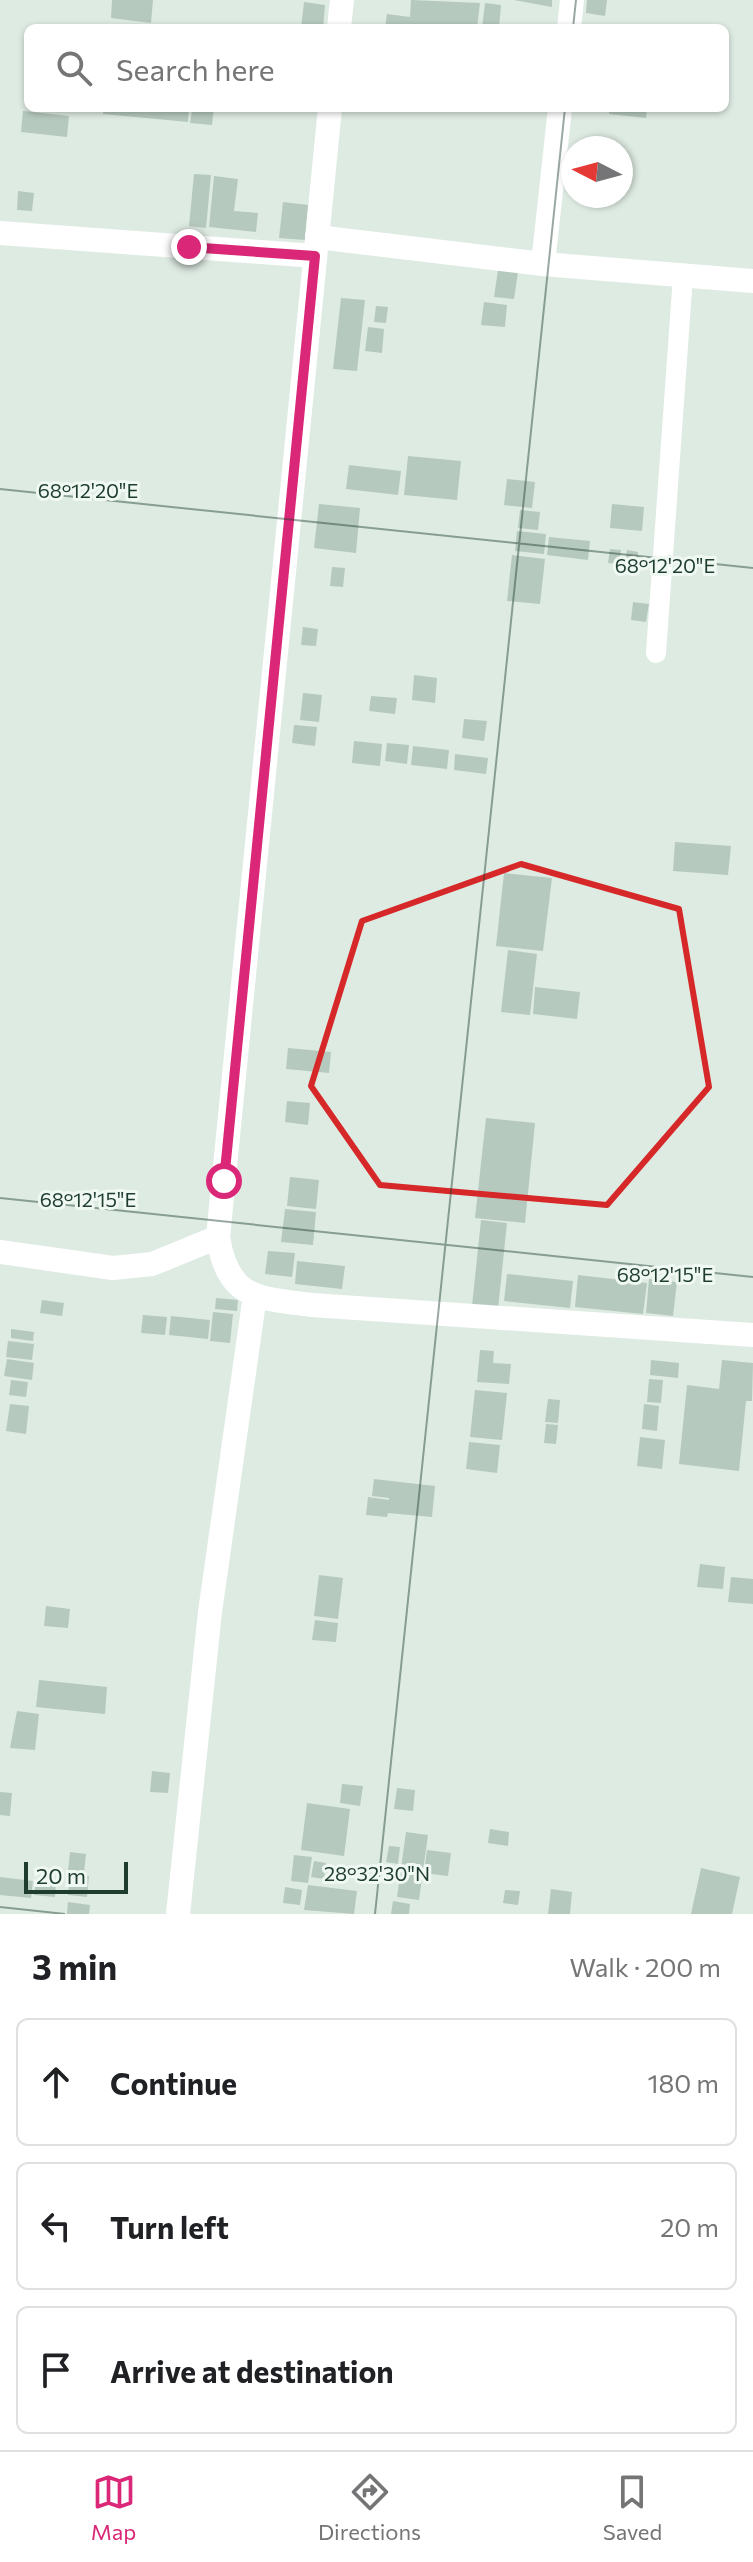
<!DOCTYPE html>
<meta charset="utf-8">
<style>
:root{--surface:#fff;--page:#f2f2f2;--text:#202124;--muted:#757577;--line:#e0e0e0;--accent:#db2777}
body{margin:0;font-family:Commissioner,sans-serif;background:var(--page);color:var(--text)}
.compass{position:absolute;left:561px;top:136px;width:72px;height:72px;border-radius:50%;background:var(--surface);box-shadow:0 2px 6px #0004;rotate:276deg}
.scale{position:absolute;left:24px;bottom:20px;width:104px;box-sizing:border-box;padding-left:8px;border:4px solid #1e3d2f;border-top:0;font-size:22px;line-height:28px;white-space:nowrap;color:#1e3d2f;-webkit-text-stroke:6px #eff8f2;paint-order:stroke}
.stop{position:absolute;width:24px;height:24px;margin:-18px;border:6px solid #db2777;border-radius:50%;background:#fff}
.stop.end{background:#db2777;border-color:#fff;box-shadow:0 2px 8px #0008}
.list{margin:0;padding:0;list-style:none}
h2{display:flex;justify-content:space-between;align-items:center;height:104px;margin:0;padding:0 32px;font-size:34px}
h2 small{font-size:26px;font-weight:400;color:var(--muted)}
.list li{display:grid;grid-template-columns:52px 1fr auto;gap:24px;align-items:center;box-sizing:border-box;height:128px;margin:0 16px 16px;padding:0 16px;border:2px solid var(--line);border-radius:12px}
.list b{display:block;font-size:30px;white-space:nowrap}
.list em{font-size:26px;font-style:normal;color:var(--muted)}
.icon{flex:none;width:44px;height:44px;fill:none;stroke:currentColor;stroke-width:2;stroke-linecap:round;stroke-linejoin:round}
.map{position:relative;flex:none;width:753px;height:1914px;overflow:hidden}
.search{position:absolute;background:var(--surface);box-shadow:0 2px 6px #0004;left:24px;right:24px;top:24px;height:88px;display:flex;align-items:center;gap:20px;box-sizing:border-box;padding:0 28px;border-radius:12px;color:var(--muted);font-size:30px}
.sheet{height:536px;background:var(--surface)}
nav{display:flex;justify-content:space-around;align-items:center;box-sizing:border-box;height:112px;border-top:2px solid var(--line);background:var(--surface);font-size:22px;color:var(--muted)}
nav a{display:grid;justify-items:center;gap:4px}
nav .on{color:var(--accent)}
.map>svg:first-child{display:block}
.building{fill:#b6c9be}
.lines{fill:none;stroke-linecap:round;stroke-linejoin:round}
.lane{stroke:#fff;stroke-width:20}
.street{stroke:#fff;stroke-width:24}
.route{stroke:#db2777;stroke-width:10}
.marked{fill:none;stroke:#d62828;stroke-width:6;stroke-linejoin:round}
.ticks{fill:none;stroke:#1e3d2f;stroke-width:2;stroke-opacity:0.45}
.ticks-label{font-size:20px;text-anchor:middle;fill:#1e3d2f;stroke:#eff8f2;stroke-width:6;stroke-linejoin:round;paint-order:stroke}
</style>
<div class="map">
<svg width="753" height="1914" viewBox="0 0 753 1914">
<rect width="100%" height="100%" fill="#deebe3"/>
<g class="building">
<path d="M112,0H153L151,23L111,18Z"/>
<path d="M411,0L480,3L477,28H385L387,14L410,17Z"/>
<path d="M514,0H552V7Z"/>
<path d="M587,0H607L605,16L586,13Z"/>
<path d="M304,2L325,5L323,28H301Z"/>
<path d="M485,3L501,5L499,28H482Z"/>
<path d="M104,108H189L188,122L103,114Z"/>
<path d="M200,108H214L212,125L190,123L192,110L200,111Z"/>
<path d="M610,108H647L646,118L609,114Z"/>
<path d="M23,111L69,116L67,137L21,132Z"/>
<path d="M194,174L211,175L206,228L189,226Z"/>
<path d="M214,176L238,179L234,211L258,213L256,232L209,227Z"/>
<path d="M18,191L34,193L32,211L17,210Z"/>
<path d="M283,202L308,205L305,240L279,238Z"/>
<path d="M498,270L518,272L514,299L494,297Z"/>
<path d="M341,298L365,300L357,371L333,369Z"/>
<path d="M484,302L507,305L505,327L481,325Z"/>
<path d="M376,306L388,307L386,323L374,322Z"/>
<path d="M368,327L384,329L382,353L365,351Z"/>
<path d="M408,456L461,461L457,500L404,495Z"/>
<path d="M349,465L401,471L398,495L346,489Z"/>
<path d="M507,479L535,482L532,508L504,505Z"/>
<path d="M319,504L360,508L356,553L314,548Z"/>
<path d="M612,504L644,507L642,531L610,528Z"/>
<path d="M520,510L540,512L538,530L518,528Z"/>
<path d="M517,531L546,534L544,554L515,551Z"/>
<path d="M549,537L590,541L588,560L547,555Z"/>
<path d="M610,549L621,550L619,564L608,563Z"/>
<path d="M627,550L638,552L637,567L625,566Z"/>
<path d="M512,555L545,559L540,604L507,601Z"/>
<path d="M332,567L345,568L343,587L330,586Z"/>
<path d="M633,602L649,604L646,622L631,620Z"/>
<path d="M303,627L318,629L316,646L301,645Z"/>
<path d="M414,675L437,678L435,703L412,700Z"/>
<path d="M303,693L322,695L319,722L300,720Z"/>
<path d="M371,696L397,698L395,714L369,711Z"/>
<path d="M464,719L487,721L484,741L462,738Z"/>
<path d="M294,725L317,727L315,746L292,743Z"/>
<path d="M354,741L382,744L380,766L352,763Z"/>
<path d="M387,743L409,745L407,764L385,761Z"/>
<path d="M413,746L449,750L447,769L411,765Z"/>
<path d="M455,754L488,758L486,774L454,770Z"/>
<path d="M675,842L731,846L728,875L673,871Z"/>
<path d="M504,873L552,878L543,951L496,946Z"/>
<path d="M508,950L537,954L530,1015L501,1012Z"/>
<path d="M535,987L580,992L577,1019L533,1014Z"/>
<path d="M288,1048L331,1052L329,1073L286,1069Z"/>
<path d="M287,1101L310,1103L308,1125L285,1122Z"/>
<path d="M486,1118L535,1123L525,1223L475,1218Z"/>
<path d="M290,1177L319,1180L316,1209L287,1206Z"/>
<path d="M285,1209L316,1212L313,1245L281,1242Z"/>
<path d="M481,1220L507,1223L498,1309L472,1306Z"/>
<path d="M268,1251L295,1253L292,1277L265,1274Z"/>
<path d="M297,1261L345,1266L342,1289L295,1284Z"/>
<path d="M507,1274L573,1281L570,1308L504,1301Z"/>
<path d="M578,1275L647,1283L643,1314L575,1307Z"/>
<path d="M649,1279L677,1282L673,1316L646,1313Z"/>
<path d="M216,1298L238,1300L237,1311L215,1309Z"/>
<path d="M42,1300L64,1303L62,1316L40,1313Z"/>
<path d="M213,1312L233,1314L230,1343L210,1341Z"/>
<path d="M143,1315L167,1317L165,1335L141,1333Z"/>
<path d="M171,1316L210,1320L208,1339L169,1335Z"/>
<path d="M11,1329L34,1332L33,1341L11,1338Z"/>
<path d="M8,1341L34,1344L32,1360L6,1357Z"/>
<path d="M480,1350L494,1351L493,1363L511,1364L509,1384L477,1382Z"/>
<path d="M7,1359L34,1363L32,1380L4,1376Z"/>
<path d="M651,1360L679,1363L678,1378L650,1375Z"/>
<path d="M722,1360L753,1363L752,1401H746L739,1471L679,1464L687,1385L719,1389Z"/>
<path d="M649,1379L663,1380L661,1403L647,1402Z"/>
<path d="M11,1380L28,1382L26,1397L9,1395Z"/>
<path d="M475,1390L507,1393L502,1440L470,1437Z"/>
<path d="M548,1399L560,1400L558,1423L545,1422Z"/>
<path d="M10,1404L29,1406L26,1434L6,1431Z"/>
<path d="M644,1404L659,1406L657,1431L642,1429Z"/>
<path d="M546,1424L558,1425L556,1444L544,1443Z"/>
<path d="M640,1437L665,1440L662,1469L637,1466Z"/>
<path d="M469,1442L500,1445L497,1473L466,1469Z"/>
<path d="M374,1479L435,1486L432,1517L388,1513L387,1517L366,1515L368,1497L389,1500V1498L372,1496Z"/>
<path d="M700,1564L725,1567L723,1589L697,1587Z"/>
<path d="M319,1575L343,1578L338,1619L314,1616Z"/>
<path d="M731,1577L753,1579V1604L728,1602Z"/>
<path d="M46,1606L70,1609L68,1628L44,1626Z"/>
<path d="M315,1620L338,1623L336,1642L312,1640Z"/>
<path d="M39,1680L107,1687L105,1714L36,1707Z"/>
<path d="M17,1711L39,1714L35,1750L10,1748Z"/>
<path d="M152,1771L170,1773L168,1793L150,1792Z"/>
<path d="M342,1784L363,1786L360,1806L340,1803Z"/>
<path d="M397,1788L415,1790L413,1811L394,1809Z"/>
<path d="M0,1792L12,1793L10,1816L0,1815Z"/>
<path d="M307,1803L350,1809L344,1856L301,1850Z"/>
<path d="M490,1829L509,1832L508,1846L488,1843Z"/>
<path d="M406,1832L428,1835L419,1900L397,1897Z"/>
<path d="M389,1846L400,1847L398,1864L386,1862Z"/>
<path d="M427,1850L451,1853L448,1876L424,1873Z"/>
<path d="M70,1852L86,1854L84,1873L68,1871Z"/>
<path d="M294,1855L312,1857L308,1883L291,1881Z"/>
<path d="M314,1861L326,1863L324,1879L311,1877Z"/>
<path d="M701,1868L740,1877L732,1914H691Z"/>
<path d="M70,1874L89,1876L87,1897L68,1895Z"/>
<path d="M0,1877L33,1881L31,1898L0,1895Z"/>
<path d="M36,1881L56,1883L55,1897L34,1895Z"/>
<path d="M308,1885L357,1891L354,1914L304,1910Z"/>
<path d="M285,1887L302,1890L300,1905L283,1903Z"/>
<path d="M551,1889L572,1892L570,1914H548Z"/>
<path d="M505,1890L520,1891L518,1905L503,1903Z"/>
<path d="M393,1901L410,1904L409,1914H391Z"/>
<path d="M68,1902L90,1905L89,1914H67Z"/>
</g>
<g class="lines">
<path class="lane" d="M656,653L683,276"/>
<g class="street">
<path d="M339,28L342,0"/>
<path d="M569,28L572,0"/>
<path d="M330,108L218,1237C228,1300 258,1298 312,1305L753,1335"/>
<path d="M0,233L315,256"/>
<path d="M317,237L543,264L753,281"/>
<path d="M543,264L560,108"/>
<path d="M0,1252L113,1268L152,1264L218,1237"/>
<path d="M178,1914L210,1612L255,1295"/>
</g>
</g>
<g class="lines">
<path class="route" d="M189,247L315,256L224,1181"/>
</g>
<path class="marked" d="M521,864L679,909L709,1087L607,1205L380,1185L311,1086L362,921Z"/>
<path class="ticks" d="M573,28L576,0M0,489L753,568M0,1198L753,1277M0,1907L65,1914M375,1914L565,108"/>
<g class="ticks-label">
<text x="88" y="498">68°12'20"E</text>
<text x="665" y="573">68°12'20"E</text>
<text x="88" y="1207">68°12'15"E</text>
<text x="665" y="1282">68°12'15"E</text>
<text x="377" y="1881">28°32'30"N</text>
</g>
</svg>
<svg class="compass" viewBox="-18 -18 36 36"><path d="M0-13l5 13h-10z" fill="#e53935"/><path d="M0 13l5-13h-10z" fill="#757577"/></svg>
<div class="scale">20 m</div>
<div class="stop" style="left:224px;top:1181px"></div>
<div class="stop end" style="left:189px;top:247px"></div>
<div class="search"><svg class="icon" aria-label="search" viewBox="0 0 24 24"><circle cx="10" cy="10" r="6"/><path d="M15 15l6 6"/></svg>Search here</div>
</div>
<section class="sheet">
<h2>3 min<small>Walk · 200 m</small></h2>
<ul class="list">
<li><svg class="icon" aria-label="ahead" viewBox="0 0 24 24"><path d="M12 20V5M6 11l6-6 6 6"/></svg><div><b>Continue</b></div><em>180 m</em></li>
<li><svg class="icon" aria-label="left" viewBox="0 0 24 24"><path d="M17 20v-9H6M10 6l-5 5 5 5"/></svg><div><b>Turn left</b></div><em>20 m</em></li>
<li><svg class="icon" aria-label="arrive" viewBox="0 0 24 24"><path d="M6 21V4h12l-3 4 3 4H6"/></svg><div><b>Arrive at destination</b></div></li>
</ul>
</section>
<nav>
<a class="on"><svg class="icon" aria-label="map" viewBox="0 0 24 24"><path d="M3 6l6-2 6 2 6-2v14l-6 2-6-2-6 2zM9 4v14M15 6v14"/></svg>Map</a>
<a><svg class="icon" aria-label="directions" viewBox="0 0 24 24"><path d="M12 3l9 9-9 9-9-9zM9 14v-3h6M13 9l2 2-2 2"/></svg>Directions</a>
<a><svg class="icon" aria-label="saved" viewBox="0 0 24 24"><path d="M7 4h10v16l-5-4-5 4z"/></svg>Saved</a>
</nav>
